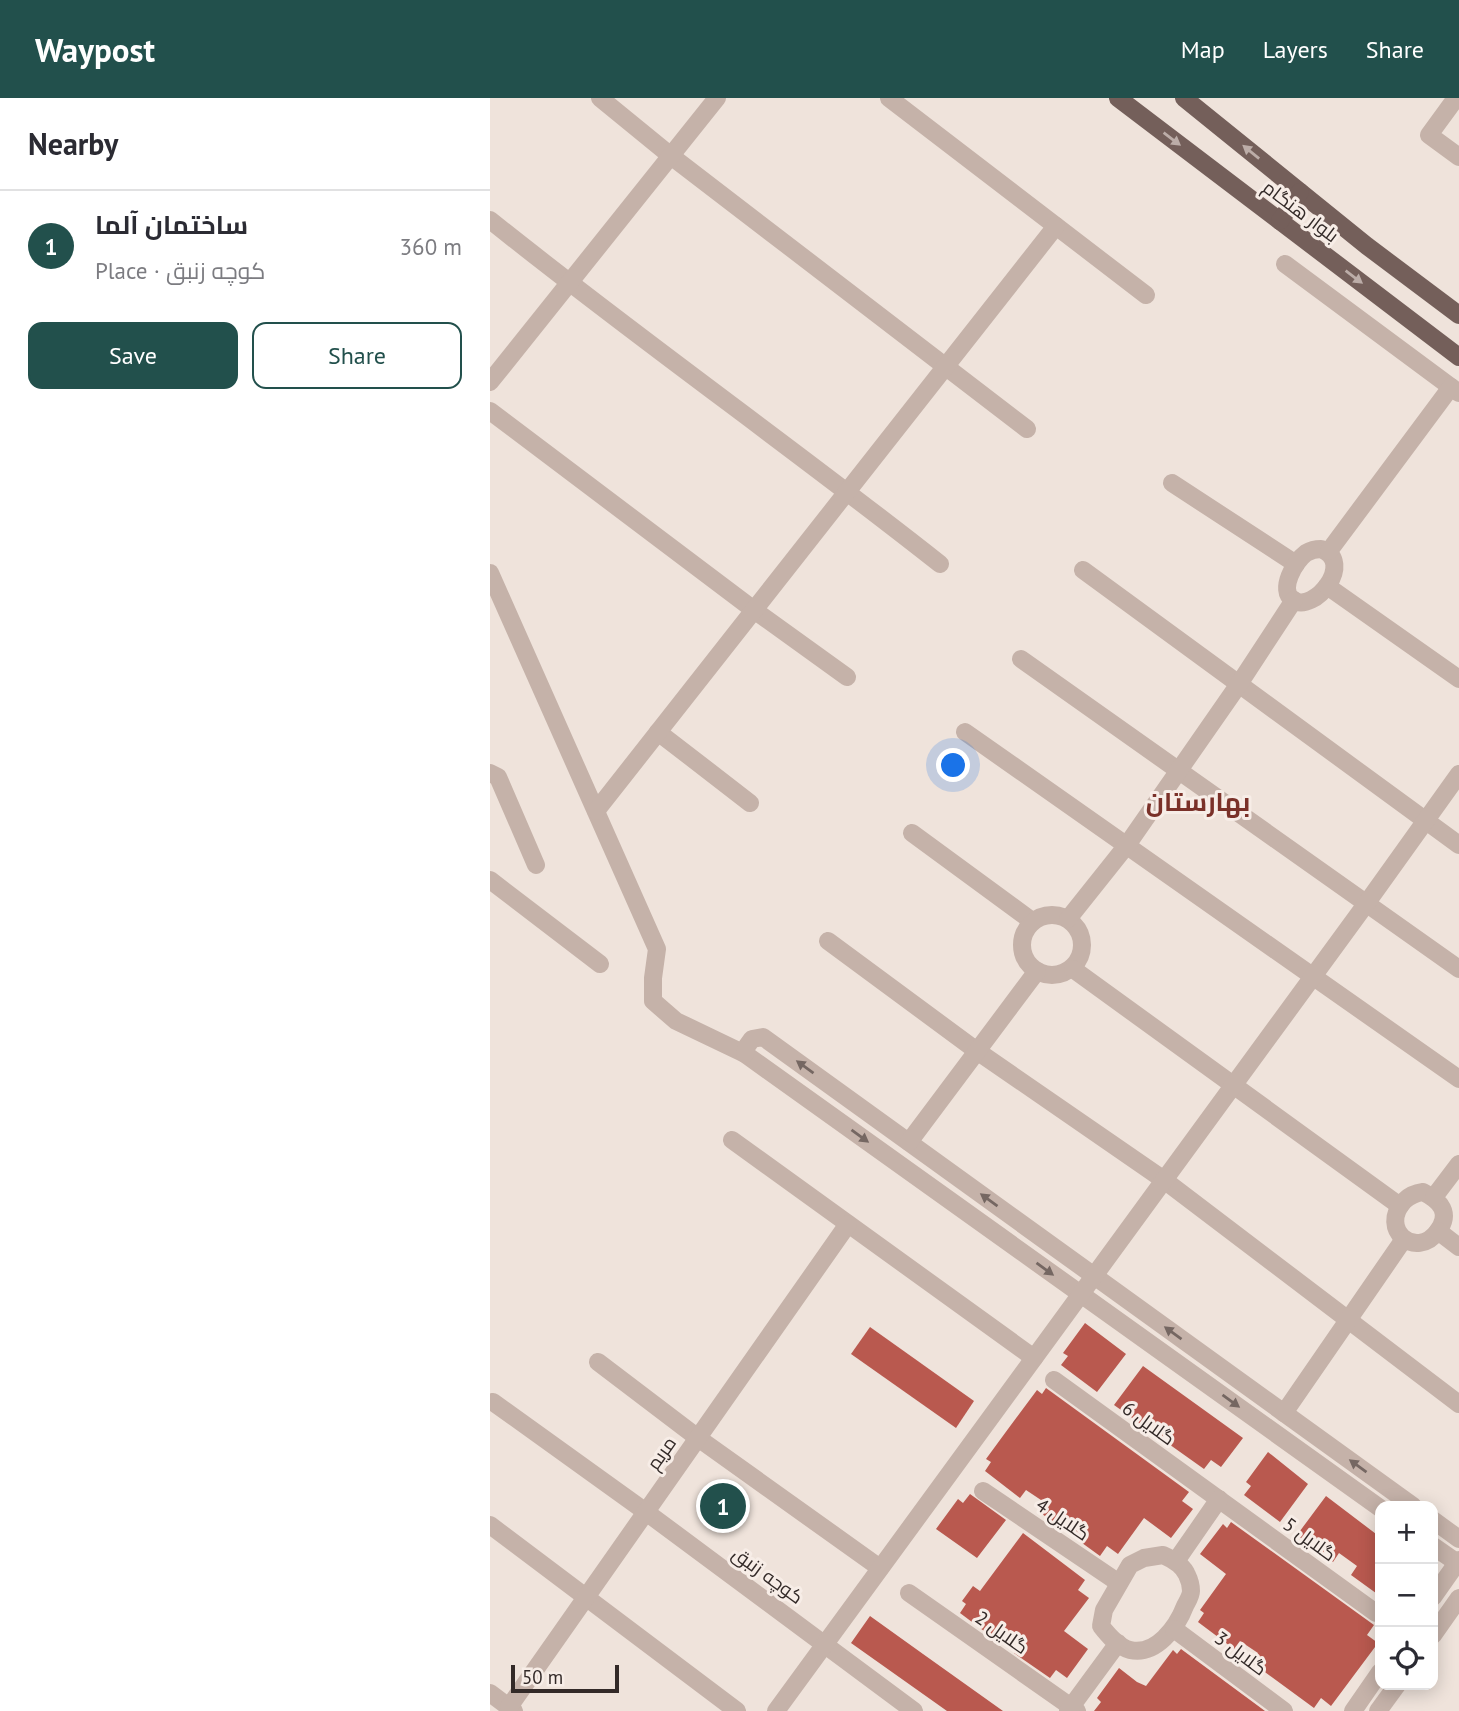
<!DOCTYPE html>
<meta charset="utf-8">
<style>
:root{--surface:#fff;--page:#f7f7f7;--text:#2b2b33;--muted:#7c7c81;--line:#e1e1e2;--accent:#22504c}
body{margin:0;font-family:"PT Sans",Cairo,sans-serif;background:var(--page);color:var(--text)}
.controls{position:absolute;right:21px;bottom:21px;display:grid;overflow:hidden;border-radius:14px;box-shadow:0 4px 18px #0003}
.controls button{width:63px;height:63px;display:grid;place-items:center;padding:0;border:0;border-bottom:2px solid var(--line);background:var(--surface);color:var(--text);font:35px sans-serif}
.scale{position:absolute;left:21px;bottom:18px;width:108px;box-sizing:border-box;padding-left:7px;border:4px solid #332a28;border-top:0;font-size:19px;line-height:24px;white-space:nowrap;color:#332a28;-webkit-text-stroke:5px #f7ede7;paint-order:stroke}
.you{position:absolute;left:464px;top:668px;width:24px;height:24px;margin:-18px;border:5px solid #fff;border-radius:50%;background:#1a73e8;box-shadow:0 0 0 10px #1a73e833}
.badge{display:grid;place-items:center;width:46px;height:46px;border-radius:50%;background:var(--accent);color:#fff;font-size:23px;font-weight:700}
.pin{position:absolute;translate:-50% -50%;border:4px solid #fff;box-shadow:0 2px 7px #0006}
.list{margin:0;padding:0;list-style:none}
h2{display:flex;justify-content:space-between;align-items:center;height:91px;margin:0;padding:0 28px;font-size:30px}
h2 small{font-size:23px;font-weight:400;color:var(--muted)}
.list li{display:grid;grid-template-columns:46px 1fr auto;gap:21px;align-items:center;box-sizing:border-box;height:112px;padding:0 28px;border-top:2px solid var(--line)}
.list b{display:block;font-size:26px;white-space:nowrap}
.list p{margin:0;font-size:23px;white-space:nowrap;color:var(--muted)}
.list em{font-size:23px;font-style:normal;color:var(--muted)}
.actions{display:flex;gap:14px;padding:21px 28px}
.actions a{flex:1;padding:16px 0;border:2px solid var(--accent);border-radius:14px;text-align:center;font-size:24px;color:var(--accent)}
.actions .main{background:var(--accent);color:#fff}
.icon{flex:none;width:38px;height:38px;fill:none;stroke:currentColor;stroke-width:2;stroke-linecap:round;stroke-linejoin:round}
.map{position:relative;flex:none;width:969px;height:1613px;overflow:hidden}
header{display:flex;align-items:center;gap:42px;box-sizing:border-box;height:98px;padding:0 35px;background:var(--accent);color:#fff}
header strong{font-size:33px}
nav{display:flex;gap:38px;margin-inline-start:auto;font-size:24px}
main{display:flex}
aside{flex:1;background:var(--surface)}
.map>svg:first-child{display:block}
.building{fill:#b9594f}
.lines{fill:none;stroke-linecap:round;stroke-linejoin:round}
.minor{stroke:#c5b2a9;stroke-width:18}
.major{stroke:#745f5a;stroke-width:18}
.oneway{fill:#bcada8}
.oneway2{fill:#756762}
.labels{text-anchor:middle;stroke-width:6;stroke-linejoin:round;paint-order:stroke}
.street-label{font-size:19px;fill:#332a28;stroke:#f7ede7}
.district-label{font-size:26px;font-weight:bold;fill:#7a3129;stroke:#f7ede7}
</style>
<header>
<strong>Waypost</strong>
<nav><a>Map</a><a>Layers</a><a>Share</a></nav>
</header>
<main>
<aside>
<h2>Nearby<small></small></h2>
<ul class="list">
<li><span class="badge">1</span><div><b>ساختمان آلما</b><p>Place · کوچه زنبق</p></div><em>360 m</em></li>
</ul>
<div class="actions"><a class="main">Save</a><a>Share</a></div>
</aside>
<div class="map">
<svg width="969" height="1613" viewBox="0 0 969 1613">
<rect width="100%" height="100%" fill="#efe3db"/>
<g class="building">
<path d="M595,1225L636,1256L607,1294L571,1267L578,1258L573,1255Z"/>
<path d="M380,1229L484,1303L466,1330L361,1256Z"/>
<path d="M653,1268L753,1340L731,1369L721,1362L714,1371L624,1307Z"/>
<path d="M556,1290L699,1394L692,1403L703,1411L681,1440L654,1420L628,1456L617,1448L610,1458L548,1413L554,1404L536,1392L530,1400L495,1373L501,1364L496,1361L518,1331L547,1292L552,1296Z"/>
<path d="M778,1354L818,1386L790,1424L754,1397L761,1388L756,1384Z"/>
<path d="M232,1390L250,1404L234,1426L216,1412Z"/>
<path d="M480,1396L516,1422L487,1460L446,1431L468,1401L473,1405Z"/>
<path d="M836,1398L890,1439V1498L861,1477L867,1468L849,1455L843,1464L807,1437Z"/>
<path d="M741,1424L884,1527L877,1537L888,1545L841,1608L831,1600L824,1610L761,1564L768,1555L750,1543L744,1551L708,1524L714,1515L710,1512L736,1476L710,1456L733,1426L737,1430Z"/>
<path d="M533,1435L595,1482L588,1492L599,1500L574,1533L598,1551L577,1580L566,1572L560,1580L524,1555L530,1547L512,1534L506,1542L470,1515L476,1506L472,1503L483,1488L490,1493Z"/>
<path d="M380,1518L433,1556L513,1613H457L361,1545Z"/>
<path d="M691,1551L775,1613H604L611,1604L607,1600L629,1570L647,1584L656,1588L683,1552L687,1556Z"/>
</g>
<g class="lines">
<g class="minor">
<path d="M110,0L181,58L537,331"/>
<path d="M399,0L656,197"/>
<path d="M966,0L939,37L969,59"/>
<path d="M0,122C147,240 302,349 450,466"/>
<path d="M795,166L969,295"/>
<path d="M0,284L227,0"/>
<path d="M0,313L264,512L357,579"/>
<path d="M682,385L806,466"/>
<path d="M831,451C866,464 824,516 803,502C788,492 805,463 816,455C821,452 826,451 831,451Z"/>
<path d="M839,453L961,289"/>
<path d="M593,472L969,747"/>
<path d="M0,475L167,851L163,880V903L186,923L255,956L890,1410"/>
<path d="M837,488L969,581"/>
<path d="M531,561L969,871"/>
<path d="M168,634L260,705"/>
<path d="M475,634L969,981"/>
<path d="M0,675L8,679L46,767"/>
<path d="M106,713L566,128"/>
<path d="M422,735L542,823"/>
<path d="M0,782L110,866"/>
<circle cx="562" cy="847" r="30"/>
<path d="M578,821L637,747L749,586L804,502"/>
<path d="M338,843L487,953L674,1082L969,1306"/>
<path d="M583,871L910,1108"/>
<path d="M255,956L257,948L262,941L273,939L923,1408"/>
<path d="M242,1042L544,1260"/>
<path d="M419,1044L547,873"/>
<path d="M933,1094C951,1103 961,1115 948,1133C926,1163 888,1131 914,1103C920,1097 925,1095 933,1094Z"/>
<path d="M944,1099L969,1066"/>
<path d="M948,1133L969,1149"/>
<path d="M108,1264L208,1340L390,1470"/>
<path d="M564,1282L886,1515"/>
<path d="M3,1304L156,1414L424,1613"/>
<path d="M794,1315L914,1141"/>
<path d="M493,1393L629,1485"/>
<path d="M943,1422L969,1441"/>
<path d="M0,1427L247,1613"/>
<path d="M943,1448L969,1466"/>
<path d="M673,1457C682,1461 693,1467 697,1477C699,1481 701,1489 701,1493C701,1498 697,1504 695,1508C687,1529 666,1558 640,1552C628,1549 618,1537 611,1528L614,1512L640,1467L654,1460Z"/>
<path d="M686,1463L729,1401"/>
<path d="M419,1495L587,1613"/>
<path d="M943,1499L969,1462"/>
<path d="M684,1531L794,1613"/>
<path d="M943,1537L969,1500"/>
<path d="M0,1595L24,1613"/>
<path d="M19,1609L358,1126"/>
<path d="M286,1613L876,806L969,676"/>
<path d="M578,1613L628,1545"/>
<path d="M863,1613L890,1574"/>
<path d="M888,1613L907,1587"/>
</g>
<g class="major">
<path d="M628,0L969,259"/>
<path d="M694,0L877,148L969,217"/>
<path d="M790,123L810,94"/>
</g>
</g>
<defs><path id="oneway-solid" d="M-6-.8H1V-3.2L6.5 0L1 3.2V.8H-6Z" transform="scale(1.75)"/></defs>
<g class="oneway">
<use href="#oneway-solid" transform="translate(682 41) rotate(37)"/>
<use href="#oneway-solid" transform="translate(761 54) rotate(-141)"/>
<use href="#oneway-solid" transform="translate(864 179) rotate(37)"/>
</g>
<g class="oneway2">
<use href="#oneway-solid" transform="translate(315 969) rotate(-144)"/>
<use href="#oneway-solid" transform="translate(370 1038) rotate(36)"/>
<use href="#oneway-solid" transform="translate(499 1102) rotate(-144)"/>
<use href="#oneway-solid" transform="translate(555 1171) rotate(36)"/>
<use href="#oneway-solid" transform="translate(683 1235) rotate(-144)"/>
<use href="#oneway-solid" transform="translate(741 1303) rotate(36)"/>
<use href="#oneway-solid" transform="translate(868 1368) rotate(-144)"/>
</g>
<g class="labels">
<g class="street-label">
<text transform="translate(811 113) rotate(37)" y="7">بلوار هنگام</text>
<text transform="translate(659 1325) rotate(36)" y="7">گلایل 6</text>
<text transform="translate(171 1355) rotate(-55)" y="7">مریم</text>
<text transform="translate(573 1421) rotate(34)" y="7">گلایل 4</text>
<text transform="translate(820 1441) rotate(36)" y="7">گلایل 5</text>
<text transform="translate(278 1477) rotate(36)" y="7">کوچه زنبق</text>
<text transform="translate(512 1534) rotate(35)" y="7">گلایل 2</text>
<text transform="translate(751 1555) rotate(37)" y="7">گلایل 3</text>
</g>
<g class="district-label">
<text x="708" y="713">بهارستان</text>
</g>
</g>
</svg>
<div class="controls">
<button>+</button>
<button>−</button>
<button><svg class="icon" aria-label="locate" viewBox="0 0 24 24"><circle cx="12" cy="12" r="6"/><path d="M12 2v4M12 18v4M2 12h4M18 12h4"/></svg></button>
</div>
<div class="scale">50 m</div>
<div class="you"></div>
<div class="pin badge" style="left:233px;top:1408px">1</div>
</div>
</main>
